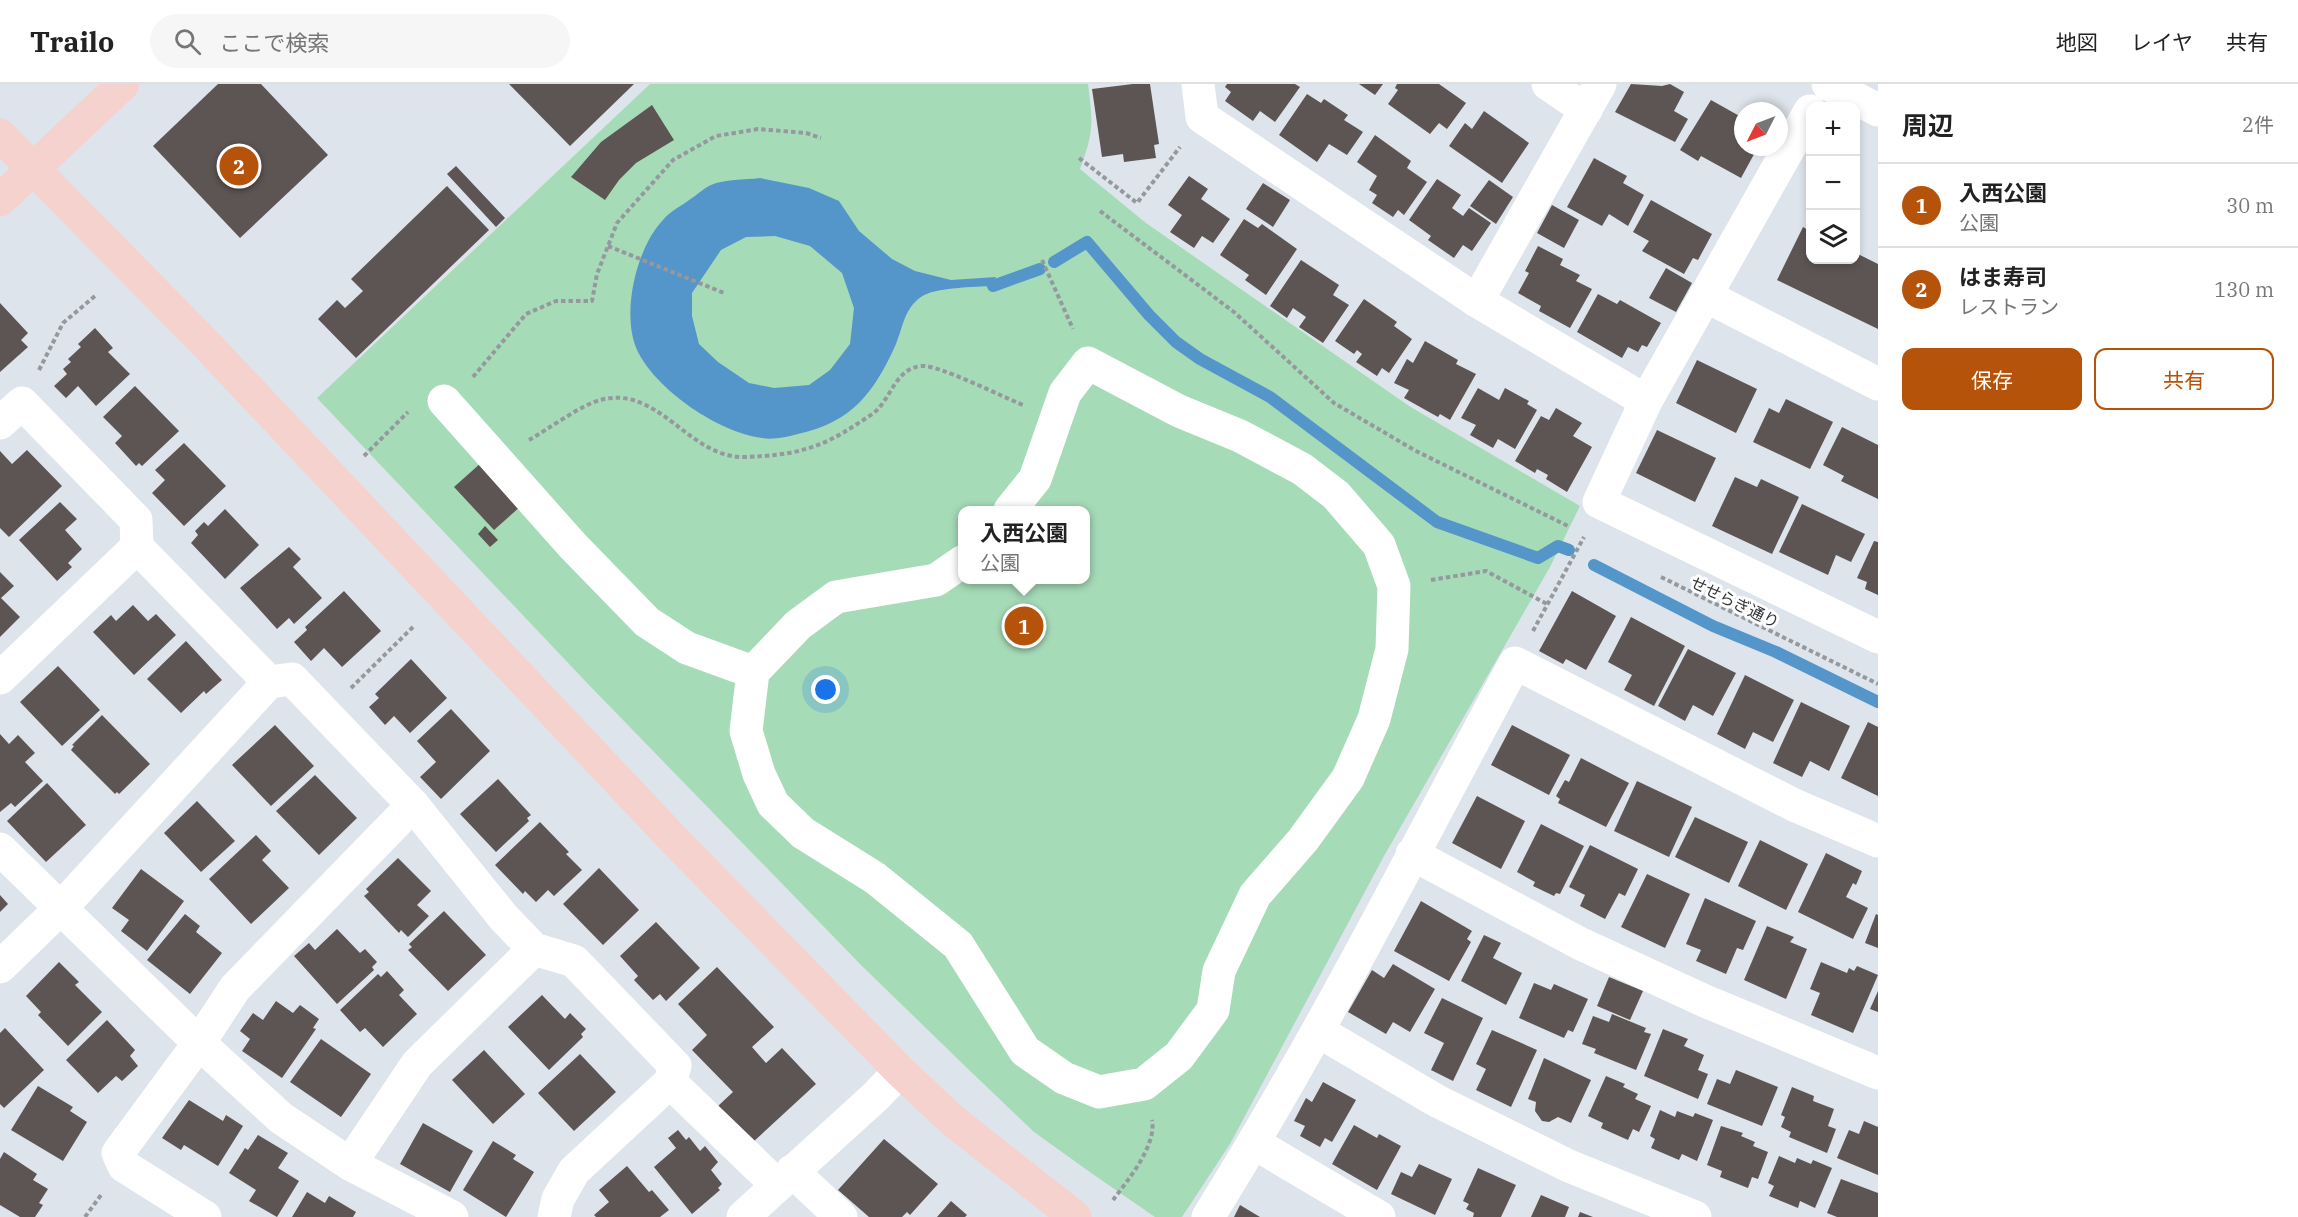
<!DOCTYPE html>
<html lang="ja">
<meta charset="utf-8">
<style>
:root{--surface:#fff;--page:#f6f6f6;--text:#222;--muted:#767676;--line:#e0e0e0;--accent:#b45309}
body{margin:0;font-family:"IBM Plex Serif","Noto Sans JP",serif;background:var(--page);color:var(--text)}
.controls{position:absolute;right:18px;top:18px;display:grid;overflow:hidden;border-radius:12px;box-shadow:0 3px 9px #0003}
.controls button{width:54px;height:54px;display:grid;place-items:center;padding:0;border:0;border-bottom:2px solid var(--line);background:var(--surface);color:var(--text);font:30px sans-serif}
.compass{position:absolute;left:1734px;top:18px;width:54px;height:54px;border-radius:50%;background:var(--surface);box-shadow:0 3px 9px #0003;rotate:228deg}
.you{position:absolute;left:826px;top:606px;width:21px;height:21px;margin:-15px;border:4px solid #fff;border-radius:50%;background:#1a73e8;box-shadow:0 0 0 9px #1a73e833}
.badge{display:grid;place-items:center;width:39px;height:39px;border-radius:50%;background:var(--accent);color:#fff;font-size:20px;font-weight:700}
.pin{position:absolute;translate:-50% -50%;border:3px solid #fff;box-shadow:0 2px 6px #0006}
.popup{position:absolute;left:958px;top:422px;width:132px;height:78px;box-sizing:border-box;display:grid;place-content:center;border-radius:12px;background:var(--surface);filter:drop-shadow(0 2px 4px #0005);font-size:20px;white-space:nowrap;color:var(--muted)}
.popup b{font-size:22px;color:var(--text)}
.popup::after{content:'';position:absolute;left:50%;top:100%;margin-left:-12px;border:12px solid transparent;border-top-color:var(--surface)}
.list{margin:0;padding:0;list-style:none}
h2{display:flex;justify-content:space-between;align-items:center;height:78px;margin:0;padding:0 24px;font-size:26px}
h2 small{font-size:20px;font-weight:400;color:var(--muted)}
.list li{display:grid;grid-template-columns:39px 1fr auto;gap:18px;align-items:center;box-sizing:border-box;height:84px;padding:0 24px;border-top:2px solid var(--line)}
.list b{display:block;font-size:22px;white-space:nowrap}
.list p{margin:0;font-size:20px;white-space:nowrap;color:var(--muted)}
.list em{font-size:20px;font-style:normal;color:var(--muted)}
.actions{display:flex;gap:12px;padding:18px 24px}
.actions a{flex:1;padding:14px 0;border:2px solid var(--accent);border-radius:12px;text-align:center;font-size:21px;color:var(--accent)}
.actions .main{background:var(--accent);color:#fff}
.icon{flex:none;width:33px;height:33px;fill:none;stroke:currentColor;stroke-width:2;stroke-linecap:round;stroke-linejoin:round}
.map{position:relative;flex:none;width:1878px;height:1133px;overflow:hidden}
header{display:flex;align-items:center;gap:36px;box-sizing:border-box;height:84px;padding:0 30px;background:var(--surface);border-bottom:2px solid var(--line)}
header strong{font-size:28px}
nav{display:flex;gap:33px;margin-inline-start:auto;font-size:21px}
.search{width:420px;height:54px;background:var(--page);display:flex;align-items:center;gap:15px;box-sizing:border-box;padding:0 21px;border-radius:33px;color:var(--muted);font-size:22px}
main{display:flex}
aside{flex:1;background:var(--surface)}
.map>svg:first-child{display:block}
.green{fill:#a6dbb8;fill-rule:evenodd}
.water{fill:#5496ca;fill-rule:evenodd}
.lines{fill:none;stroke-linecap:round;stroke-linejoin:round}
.stream{stroke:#5496ca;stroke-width:12}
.building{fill:#5d5554}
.path{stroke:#95999e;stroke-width:4;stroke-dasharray:4.5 3;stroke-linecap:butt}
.street{stroke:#fff;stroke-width:33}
.secondary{stroke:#f6d2cf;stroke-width:33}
.labels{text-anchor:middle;stroke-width:6;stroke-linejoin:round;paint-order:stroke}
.street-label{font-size:16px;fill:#343639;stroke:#fff}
</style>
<header>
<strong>Trailo</strong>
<div class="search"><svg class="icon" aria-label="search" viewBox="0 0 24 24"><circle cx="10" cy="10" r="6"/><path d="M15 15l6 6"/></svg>ここで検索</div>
<nav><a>地図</a><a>レイヤ</a><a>共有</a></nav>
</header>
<main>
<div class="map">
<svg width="1878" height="1133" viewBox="0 0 1878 1133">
<rect width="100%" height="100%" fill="#dee4eb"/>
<path class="green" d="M650,0H1088C1093,39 1094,48 1080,85L1146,139L1409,322L1580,422L1550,483L1384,772L1230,1060L1182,1133H1155L1094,1091L1034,1048L967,984L861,881L588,600L317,314ZM962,426H1086V496H962Z"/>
<path class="water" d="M760,94L809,104L839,117L859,147L892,175L915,187L951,196L996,193L993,202C975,203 935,203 921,213C904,225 903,243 896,260C874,309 852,338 798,350C787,353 773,356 762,354C718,348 658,307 638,268C620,232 636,164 663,136C670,127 683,121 692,114C698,110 704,104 711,101C724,95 745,96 760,94ZM775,152L810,162L842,189L854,224L850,260L830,286L809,301L774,304L749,299L718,278L699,260L692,232V209L721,166L746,153Z"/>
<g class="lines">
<g class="stream">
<path d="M1054,178L1087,158L1149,231L1176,258L1200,275L1270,313L1437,438L1538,474L1558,462L1569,466"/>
<path d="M993,202L1040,185"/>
<path d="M1594,481L1713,542L1776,568L1878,618"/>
</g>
</g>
<g class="building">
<path d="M218,0H261L328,71L240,154L153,62Z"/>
<path d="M509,0H634L570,62Z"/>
<path d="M1133,0H1150L1159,60L1154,61L1156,74L1124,78L1123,70L1102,73L1092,5Z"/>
<path d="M1227,0H1295L1300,3L1275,38L1260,27L1253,37L1225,17L1231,8L1225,3Z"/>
<path d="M1359,0H1383L1375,11Z"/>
<path d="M1397,0H1439L1466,19L1447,45L1439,39L1430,50L1388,20L1398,6L1395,4Z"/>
<path d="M1631,0L1662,2L1670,0L1684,8L1674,27L1688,35L1675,58L1615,28Z"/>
<path d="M1307,10L1321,19L1324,15L1348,31L1344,36L1363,48L1347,71L1329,60L1317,78L1279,51Z"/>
<path d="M1711,16L1743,34L1740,48L1743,49V63H1758L1741,94L1701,72L1698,77L1680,66Z"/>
<path d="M652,21L674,56L636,79L619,96L605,116L571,93L601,58Z"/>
<path d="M1484,27L1529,59L1502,99L1449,62L1465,39L1472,45Z"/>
<path d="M1375,51L1411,77L1407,84L1427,98L1404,131L1398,126L1393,133L1372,119L1377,111L1369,106L1377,92L1357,78Z"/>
<path d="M1594,74L1627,92L1623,99L1644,111L1628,142L1609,130L1602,142L1567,123Z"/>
<path d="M456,82L505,134L496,143L447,90Z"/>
<path d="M1189,92L1208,105L1201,115L1230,135L1213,159L1202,152L1194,164L1170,148L1182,131L1168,121Z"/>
<path d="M1437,95L1461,111L1452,124L1463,132L1469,124L1491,139L1472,167L1463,161L1454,174L1428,156L1431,152L1409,136Z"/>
<path d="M1489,96L1513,113L1496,140L1470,122Z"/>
<path d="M1263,99L1290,116L1273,143L1246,125Z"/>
<path d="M447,102L489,146L356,274L318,235L337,216L345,224L363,207L351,195Z"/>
<path d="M1651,116L1712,150L1698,176L1693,174L1684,190L1642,167L1649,157L1633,148Z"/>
<path d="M1552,121L1579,136L1564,164L1537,149Z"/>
<path d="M1244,135L1258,144L1262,140L1297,165L1266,211L1245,196L1249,191L1220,171Z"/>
<path d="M1803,143L1810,147V176H1856V169L1878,180V245L1777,196Z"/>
<path d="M1538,162L1563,175L1560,181L1580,191L1576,197L1592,205L1570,244L1539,227L1541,222L1518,209L1529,189L1525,187Z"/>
<path d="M1301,176L1339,201L1333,211L1349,221L1323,259L1299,243L1306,233L1293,224L1287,234L1270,222Z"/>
<path d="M1666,184L1692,199L1676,228L1649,214Z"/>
<path d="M1598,210L1617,220L1620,216L1661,239L1647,263L1642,261L1638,268L1628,263L1622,274L1577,248Z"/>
<path d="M1364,215L1397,238L1394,242L1412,255L1389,289L1382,284L1377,292L1356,278L1362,270L1357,266L1354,270L1335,257Z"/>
<path d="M0,219L28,249L21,256L28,263L0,288Z"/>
<path d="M95,244L113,264L108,268L130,290L96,322L78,302L66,314L54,302L67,290L63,285L71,278L68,275L81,263L78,260Z"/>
<path d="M1425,257L1458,276L1456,280L1476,290L1450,336L1440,330L1438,333L1404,314L1409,306L1394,299L1407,275L1413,279Z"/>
<path d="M1697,276L1757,305L1736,349L1676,319Z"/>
<path d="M135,302L179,347L142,382L139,379L136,382L115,359L122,352L103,333Z"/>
<path d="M1478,304L1499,316L1505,304L1529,317L1527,320L1537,326L1515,365L1498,355L1493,364L1470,351L1476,341L1461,334Z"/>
<path d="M1786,315L1833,338L1810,385L1753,358L1769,324L1779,329Z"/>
<path d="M1556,324L1582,339L1573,352L1592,363L1567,408L1546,395L1548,391L1537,385L1535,389L1515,377L1541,332L1549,336Z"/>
<path d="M1842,343L1878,361V415L1841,397L1844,392L1823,381Z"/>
<path d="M1657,346L1716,374L1695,418L1636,389Z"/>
<path d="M184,359L226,402L184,442L152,409L165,396L155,386Z"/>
<path d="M27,366L62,402L9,453L0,444V367L12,380Z"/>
<path d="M482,378L522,421L494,446L454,403Z"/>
<path d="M1735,393L1757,403L1761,395L1799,413L1772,470L1712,442Z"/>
<path d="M60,418L77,435L65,446L82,465L68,479L72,483L57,497L19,456Z"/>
<path d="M1802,420L1865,450L1851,478L1836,471L1828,491L1779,468Z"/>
<path d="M225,425L259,461L225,495L191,459L198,451L195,447L204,438L208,442Z"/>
<path d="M485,442L498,456L490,463L478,450Z"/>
<path d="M1874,457L1878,458V511L1865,505L1867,498L1857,494Z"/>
<path d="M289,463L301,475L293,483L322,514L294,540L289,534L277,545L240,504Z"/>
<path d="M0,488L14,502L1,514L20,533L0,553Z"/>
<path d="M344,507L381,547L342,583L324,564L311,577L294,558L307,546L305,543Z"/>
<path d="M1572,507L1616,532L1586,586L1566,575L1563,580L1539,567Z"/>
<path d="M133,521L148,537L156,530L176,551L134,591L93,548L111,531L116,537Z"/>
<path d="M1631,533L1685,562L1654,622L1624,606L1632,591L1608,578Z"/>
<path d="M186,557L222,596L206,610L204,607L181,629L147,595Z"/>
<path d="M1688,565L1736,589L1713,632L1693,621L1685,637L1658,622Z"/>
<path d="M411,575L447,614L410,649L394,632L385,641L369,623L379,614L375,610Z"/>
<path d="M58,582L100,626L62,662L20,618Z"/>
<path d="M1745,591L1794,616L1773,658L1753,648L1745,665L1717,650Z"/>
<path d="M1801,618L1850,642L1829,687L1810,677L1802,693L1773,679Z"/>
<path d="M451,625L490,667L441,715L420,693L436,678L417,657Z"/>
<path d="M102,631L150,680L119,710L117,708L115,710L71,666L74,662L72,661Z"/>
<path d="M1868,638L1878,643V712L1841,694Z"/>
<path d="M275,641L314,682L271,722L232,681Z"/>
<path d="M1512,641L1570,671L1549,711L1491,681Z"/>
<path d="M0,650L9,660L18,651L35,669L25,678L43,697L15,723L11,719L0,728Z"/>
<path d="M1581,674L1629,699L1606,743L1558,719L1560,715L1556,712L1565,696L1569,698Z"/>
<path d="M315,691L357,734L319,771L276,727Z"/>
<path d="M498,695L531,731L527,734L529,737L496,768L460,730Z"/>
<path d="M1637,697L1692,723L1669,773L1614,747Z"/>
<path d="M47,699L86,741L46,778L7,737Z"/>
<path d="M1477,712L1525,737L1501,785L1452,759Z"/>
<path d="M197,717L235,757L201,788L164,749Z"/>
<path d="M1695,733L1748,758L1729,799L1675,773Z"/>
<path d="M540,738L569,768L566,770L582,786L554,812L548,806L536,818L525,807L523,810L495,781Z"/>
<path d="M1541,740L1584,762L1560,810L1556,809L1554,812L1533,802L1535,798L1517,788Z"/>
<path d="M256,751L271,767L262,776L289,804L251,840L209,795Z"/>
<path d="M1760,756L1808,780L1786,826L1738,802Z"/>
<path d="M1590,761L1638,785L1625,812L1619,809L1605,835L1580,822L1585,811L1569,803Z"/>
<path d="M1826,769L1862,787L1856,801L1853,799L1846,813L1868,824L1853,855L1798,828Z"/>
<path d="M398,774L431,807L417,821L429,832L408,853L401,846L399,849L364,812L369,808L366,805Z"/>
<path d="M599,784L639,826L603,861L563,820Z"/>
<path d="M141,785L184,817L147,867L121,847L129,836L112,824Z"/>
<path d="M1647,790L1690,810L1665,864L1621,843Z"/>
<path d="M0,811L8,820L0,828Z"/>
<path d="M1705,814L1756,837L1743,866L1737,864L1726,890L1696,877L1701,866L1686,860Z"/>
<path d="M1421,817L1472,847L1467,855L1471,858L1449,897L1394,867Z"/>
<path d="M444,827L486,871L448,907L408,866L412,863L409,860Z"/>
<path d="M185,830L200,842L196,848L222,869L190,910L147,876Z"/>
<path d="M1876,830L1878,831V864L1865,859Z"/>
<path d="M656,838L700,884L666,917L660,910L653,916L634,896L638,892L620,872Z"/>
<path d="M1767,842L1794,853L1790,858L1807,865L1786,915L1744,896Z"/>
<path d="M337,845L360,869L365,865L377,878L372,883L374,886L337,920L294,872L309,859L315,866Z"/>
<path d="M1484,851L1501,859L1493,874L1522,889L1506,921L1461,897Z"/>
<path d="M59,878L79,898L75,901L102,928L68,962L38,931L41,928L26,912Z"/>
<path d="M1821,878L1847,889L1849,884L1854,887L1857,882L1878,891L1853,949L1811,931L1820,909L1810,905Z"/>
<path d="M1393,880L1435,905L1410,948L1393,938L1386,950L1348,928L1372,886L1384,894Z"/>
<path d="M717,883L774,943L752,963L766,979L782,964L816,1000L752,1059L718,1022L733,1008L692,966L707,951L678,920Z"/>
<path d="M387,887L404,906L399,911L417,930L383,963L365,944L360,948L340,926L378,890L381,893Z"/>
<path d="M1609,893L1643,907L1630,936L1597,922Z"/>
<path d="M1534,899L1551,906L1554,900L1588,915L1573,948L1568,946L1564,954L1519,934Z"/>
<path d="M1878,907V928L1870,925Z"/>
<path d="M542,911L565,935L570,929L586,945L581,950L583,953L549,986L508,943Z"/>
<path d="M1442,914L1483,934L1453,997L1431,986L1444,959L1424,949Z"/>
<path d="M276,917L293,929L300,921L319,935L313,944L316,945L282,994L242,967L250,955L240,947L253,929L263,936Z"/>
<path d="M1612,930L1646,944L1644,948L1651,950L1636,986L1594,969L1596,965L1582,960L1593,932L1609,938Z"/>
<path d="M107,936L135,966L130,972L138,982L122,997L116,992L98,1009L66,976Z"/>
<path d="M5,944L44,986L4,1024L0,1020V949Z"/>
<path d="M1663,945L1688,955L1684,962L1704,971L1698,986L1708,990L1698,1015L1644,992Z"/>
<path d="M1492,946L1537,966L1511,1023L1476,1006L1486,985L1476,980Z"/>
<path d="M321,955L371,990L341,1033L290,998Z"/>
<path d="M484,966L525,1010L493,1040L452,996Z"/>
<path d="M580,970L616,1008L574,1047L538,1009Z"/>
<path d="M1544,974L1591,996L1571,1039L1558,1033L1549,1038L1542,1037L1535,1027L1536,1018L1528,1015Z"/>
<path d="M1736,986L1778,1003L1762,1042L1707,1020L1717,995L1730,1000Z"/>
<path d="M1606,992L1625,1000L1623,1003L1638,1010L1635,1015L1651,1022L1639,1048L1633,1045L1628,1056L1601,1044L1603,1039L1588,1032Z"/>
<path d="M1323,998L1356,1016L1332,1058L1325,1054L1320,1063L1300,1052L1305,1042L1294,1037L1306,1014L1312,1018Z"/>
<path d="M38,1002L73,1023L70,1027L87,1038L63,1077L11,1046Z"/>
<path d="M1792,1003L1814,1012L1813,1017L1834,1025L1828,1042L1836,1045L1827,1069L1789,1053L1791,1048L1781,1043L1785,1033L1781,1031Z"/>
<path d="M189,1016L223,1037L226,1031L243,1042L218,1082L184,1061L181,1066L162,1054Z"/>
<path d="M1660,1026L1675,1033L1677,1027L1693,1033L1695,1029L1713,1036L1697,1077L1682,1070L1679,1076L1651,1064L1655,1055L1650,1052Z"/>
<path d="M1864,1037L1878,1043V1091L1837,1074L1849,1046L1859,1050Z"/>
<path d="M423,1039L473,1067L450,1108L400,1080Z"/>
<path d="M1354,1041L1377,1054L1379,1050L1401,1062L1377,1106L1332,1080Z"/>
<path d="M1721,1042L1743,1049L1741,1052L1755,1058L1753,1062L1768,1068L1758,1095L1752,1093L1748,1104L1720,1093L1722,1087L1707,1081Z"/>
<path d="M678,1046L686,1056L689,1053L700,1067L705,1062L718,1078L711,1086L722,1100L718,1104L720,1106L692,1130L654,1083L676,1064L668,1054Z"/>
<path d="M258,1051L288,1069L278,1084L299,1097L277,1133L249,1117L256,1106L229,1089L245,1064L248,1066Z"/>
<path d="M884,1055L938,1100L910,1131L907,1128L902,1133H869L838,1106Z"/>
<path d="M493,1057L516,1071L513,1075L534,1088L506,1133L463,1106Z"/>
<path d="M4,1068L37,1090L33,1096L48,1105L39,1119L43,1121L35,1133H20L0,1121V1075Z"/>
<path d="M1779,1072L1795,1079L1797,1074L1811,1080L1813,1076L1832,1084L1815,1124L1800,1117L1798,1124L1769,1112L1774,1102L1768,1099Z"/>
<path d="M1419,1080L1452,1095L1435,1131L1391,1110L1401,1088L1412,1093Z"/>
<path d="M627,1082L649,1108L652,1106L669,1126L660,1133H596L594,1131L609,1118L599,1106Z"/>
<path d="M1478,1084L1516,1101L1501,1133H1473L1474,1129L1466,1125L1469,1120L1463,1117Z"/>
<path d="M1841,1095L1878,1109V1133H1837L1827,1129Z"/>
<path d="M307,1108L325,1119L329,1112L356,1128L353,1133H292Z"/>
<path d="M1541,1111L1569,1123L1565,1133H1531Z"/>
<path d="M951,1117L967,1131L965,1133H937Z"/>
<path d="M1240,1121L1260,1133H1234Z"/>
<path d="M1580,1128L1593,1133H1578Z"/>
</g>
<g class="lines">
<g class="path">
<path d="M1079,74L1137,119L1180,63"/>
<path d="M1100,127L1234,228L1334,319L1416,367L1570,443"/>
<path d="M608,162L724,209"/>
<path d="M1042,176L1073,245"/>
<path d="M39,286L63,239L95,212"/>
<path d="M473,293L526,230L556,217H592L597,190L617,139L673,76L716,52L758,45L806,49L821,54"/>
<path d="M529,356C547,346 581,321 600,316C660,300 688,375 746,373C792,371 818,366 857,340C863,336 870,332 876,327C892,312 896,284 922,282C937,280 1005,314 1023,321"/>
<path d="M364,372L408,328"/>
<path d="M1661,493L1878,600"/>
<path d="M1431,496L1486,487L1547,520"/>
<path d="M1533,547L1584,453"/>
<path d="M351,604L415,541"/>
<path d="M1113,1116C1128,1096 1157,1061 1152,1036"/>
<path d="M85,1133L101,1111"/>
</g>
<g class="street">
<path d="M1198,0L1202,33L1477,217L1646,317"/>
<path d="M1548,0L1586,26"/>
<path d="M1828,0L1878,26"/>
<path d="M1810,27L1646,317L1599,418L1878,553"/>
<path d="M1706,212L1878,300"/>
<path d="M1477,217L1600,0"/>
<path d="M444,317L573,462L647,538L687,564L753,588"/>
<path d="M0,339L22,319L136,436L137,463L269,598"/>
<path d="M962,478L936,496L836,513L798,541L753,588L746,647L759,690L773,720L803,749L875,794L958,861L1025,967L1064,994L1099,1008L1144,1000L1179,972L1213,926L1219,887L1255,811L1303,756L1348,694L1374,635L1392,565L1394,502L1379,461L1336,411L1302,385L1240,352L1179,327L1088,279L1065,309L1035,395L1010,426"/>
<path d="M0,594L137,463"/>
<path d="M0,765L199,959L281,1034L350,1080L452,1133"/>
<path d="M1412,770L1581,860L1705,917L1878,989"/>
<path d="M0,883L60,825L269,598L292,595L413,721L504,834L534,865L574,877L675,982L670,998L574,1087L558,1115L554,1133"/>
<path d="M1318,947L1437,1017L1569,1082L1695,1133"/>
<path d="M670,998L777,1101"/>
<path d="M1254,1059L1379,1133"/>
<path d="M350,1080L417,980L534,865"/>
<path d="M792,1087L841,1133"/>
<path d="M205,1133L124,1082L118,1069L199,959L235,904L413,721"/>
<path d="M743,1133L875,1013L900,987"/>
<path d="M1208,1133C1320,954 1415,765 1515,579L1794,721L1878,757"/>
</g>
<g class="secondary">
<path d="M0,51L203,257L676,758L900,987L952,1036L1075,1133"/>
<path d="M0,116L123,0"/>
</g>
</g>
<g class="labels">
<g class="street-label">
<text transform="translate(1735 518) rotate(26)" y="6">せせらぎ通り</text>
</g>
</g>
</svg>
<div class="controls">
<button>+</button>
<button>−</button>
<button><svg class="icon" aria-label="layers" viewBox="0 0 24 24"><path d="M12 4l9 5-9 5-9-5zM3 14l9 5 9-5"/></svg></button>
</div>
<svg class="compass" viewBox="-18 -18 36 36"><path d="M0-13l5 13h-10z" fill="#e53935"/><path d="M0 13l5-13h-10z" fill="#767676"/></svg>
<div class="you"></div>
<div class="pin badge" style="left:1024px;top:542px">1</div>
<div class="popup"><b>入西公園</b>公園</div>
<div class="pin badge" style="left:239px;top:82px">2</div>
</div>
<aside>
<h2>周辺<small>2件</small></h2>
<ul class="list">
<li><span class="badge">1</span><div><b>入西公園</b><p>公園</p></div><em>30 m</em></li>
<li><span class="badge">2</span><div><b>はま寿司</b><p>レストラン</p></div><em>130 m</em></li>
</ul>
<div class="actions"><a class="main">保存</a><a>共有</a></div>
</aside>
</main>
